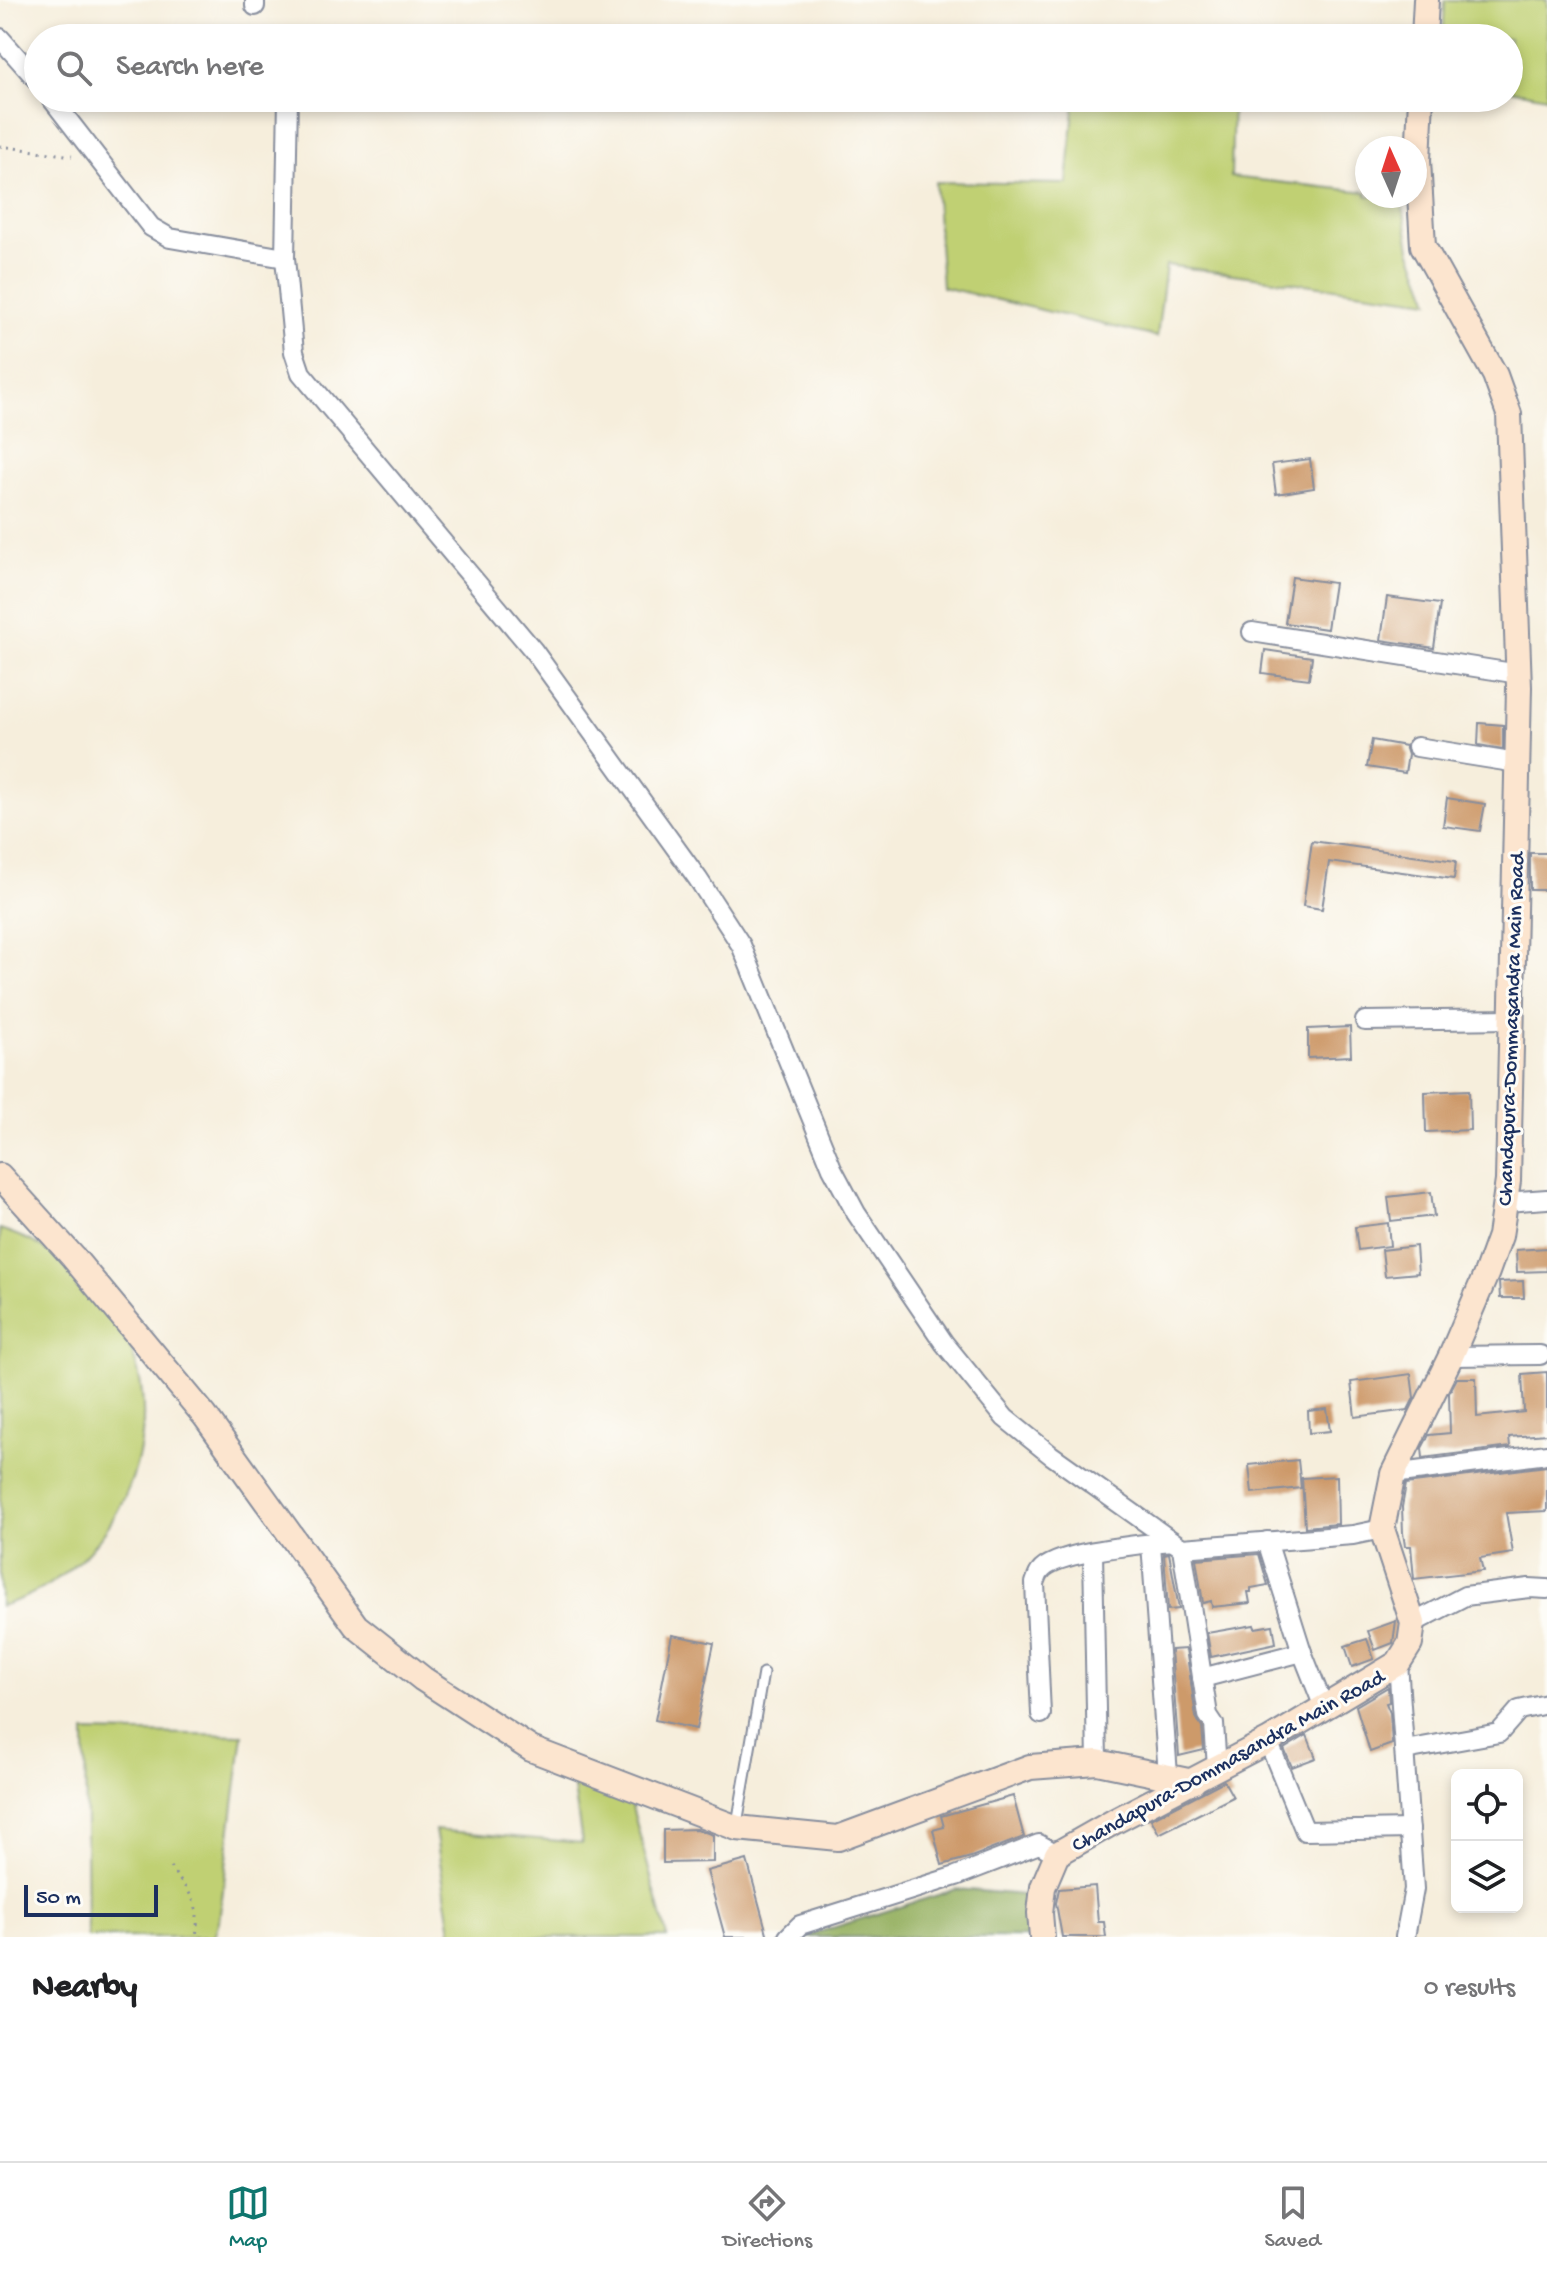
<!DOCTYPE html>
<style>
:root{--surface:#fff;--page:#f6f6f6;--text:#202124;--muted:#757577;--line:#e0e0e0;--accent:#0f766e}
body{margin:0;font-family:"Gochi Hand",sans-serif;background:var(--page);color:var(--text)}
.controls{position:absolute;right:24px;bottom:24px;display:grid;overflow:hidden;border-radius:12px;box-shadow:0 4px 12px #0003}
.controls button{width:72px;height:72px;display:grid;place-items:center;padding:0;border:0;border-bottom:2px solid var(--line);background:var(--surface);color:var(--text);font:40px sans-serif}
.compass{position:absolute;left:1355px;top:136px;width:72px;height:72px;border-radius:50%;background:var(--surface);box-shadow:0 4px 12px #0003;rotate:357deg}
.scale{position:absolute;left:24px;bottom:20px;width:134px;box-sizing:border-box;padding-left:8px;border:4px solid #1b2f5e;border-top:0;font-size:22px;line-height:28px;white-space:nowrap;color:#1b2f5e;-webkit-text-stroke:6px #fdfcf7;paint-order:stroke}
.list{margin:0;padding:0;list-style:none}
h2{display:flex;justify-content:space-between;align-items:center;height:104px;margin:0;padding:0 32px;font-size:34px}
h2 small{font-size:26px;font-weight:400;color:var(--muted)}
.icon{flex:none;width:44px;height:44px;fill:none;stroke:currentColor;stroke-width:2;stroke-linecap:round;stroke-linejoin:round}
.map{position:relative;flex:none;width:1547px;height:1937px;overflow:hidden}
.search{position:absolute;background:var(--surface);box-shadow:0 4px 12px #0003;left:24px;right:24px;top:24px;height:88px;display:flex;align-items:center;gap:20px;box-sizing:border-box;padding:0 28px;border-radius:44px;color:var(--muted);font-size:30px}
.sheet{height:224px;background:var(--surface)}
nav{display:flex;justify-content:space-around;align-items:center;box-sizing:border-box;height:112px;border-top:2px solid var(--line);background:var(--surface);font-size:22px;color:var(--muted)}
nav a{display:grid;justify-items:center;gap:4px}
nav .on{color:var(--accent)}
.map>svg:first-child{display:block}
.green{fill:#c0d073;stroke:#6e8068;stroke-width:2}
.forest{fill:#98b265;stroke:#5a7062;stroke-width:2}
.building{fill:#cd9a6a}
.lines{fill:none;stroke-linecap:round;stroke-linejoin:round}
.lane-casing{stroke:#888e9d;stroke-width:13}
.street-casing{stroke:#888e9d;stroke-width:22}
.secondary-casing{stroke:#888e9d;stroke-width:28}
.path{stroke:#888e9d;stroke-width:3;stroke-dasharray:2 6;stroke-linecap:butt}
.lane{stroke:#fff;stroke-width:9}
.street{stroke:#fff;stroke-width:18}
.secondary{stroke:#fce5cf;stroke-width:24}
.labels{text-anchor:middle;stroke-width:6;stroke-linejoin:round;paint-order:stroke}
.street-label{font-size:22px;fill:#1b2f5e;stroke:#fdfcf7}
</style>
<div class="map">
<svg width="1547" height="1937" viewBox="0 0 1547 1937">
<rect width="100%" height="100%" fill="#fdfcf7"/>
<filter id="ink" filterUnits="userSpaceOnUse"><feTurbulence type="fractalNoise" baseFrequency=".0125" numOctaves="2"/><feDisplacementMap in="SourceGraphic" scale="16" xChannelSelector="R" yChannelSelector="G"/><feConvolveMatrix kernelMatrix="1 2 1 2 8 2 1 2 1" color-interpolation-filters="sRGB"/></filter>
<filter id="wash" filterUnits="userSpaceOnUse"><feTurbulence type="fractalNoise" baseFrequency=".006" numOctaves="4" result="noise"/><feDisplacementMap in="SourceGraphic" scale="32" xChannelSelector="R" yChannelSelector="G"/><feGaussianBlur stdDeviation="1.8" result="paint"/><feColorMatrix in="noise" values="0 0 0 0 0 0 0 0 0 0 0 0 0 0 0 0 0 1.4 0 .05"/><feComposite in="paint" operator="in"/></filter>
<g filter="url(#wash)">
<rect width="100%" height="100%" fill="#f6eedc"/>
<g class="green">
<path d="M1445,0H1547V97L1509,90V38H1443Z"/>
<path d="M1075,98H1233L1231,177L1367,192V196H1401L1410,249L1430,301L1166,265L1157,337L942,287L935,182L1067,184Z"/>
<path d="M0,1229C48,1245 60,1257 92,1295C102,1307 116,1319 123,1332C179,1438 112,1575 0,1606Z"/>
<path d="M85,1732L243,1735L219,1921L214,1937H87Z"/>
<path d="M573,1782L631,1803L667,1937H452L435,1830L582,1843Z"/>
</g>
<path class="forest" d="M957,1889L1034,1896L1032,1937H803Z"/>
<g id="blocks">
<g class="building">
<path d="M1310,459L1314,488L1276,494L1272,464Z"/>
<path d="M1292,577L1334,583L1327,629L1285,623Z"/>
<path d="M1387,597L1440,604L1434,648L1381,640Z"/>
<path d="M1265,650L1312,657L1309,679L1262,673Z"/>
<path d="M1479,723L1503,725V749L1478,745Z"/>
<path d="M1372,740L1405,746L1408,755L1405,773L1367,767Z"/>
<path d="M1447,798L1485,804L1480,831L1443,826Z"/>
<path d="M1312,841L1456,861L1454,879L1329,862L1322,909L1303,906Z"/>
<rect x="1530" y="853" width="17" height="37"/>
<path d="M1350,1027L1351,1056L1308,1058V1029Z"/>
<path d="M1469,1090L1470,1130L1426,1132L1425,1092Z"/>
<path d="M1431,1192L1434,1216L1391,1221L1388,1197Z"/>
<path d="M1388,1223L1390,1246L1358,1250L1355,1227Z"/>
<path d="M1416,1246L1418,1273L1385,1276L1382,1250Z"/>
<path d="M1547,1248V1271L1517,1272L1516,1250Z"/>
<path d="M1523,1281L1524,1298H1500L1499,1282Z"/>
<path d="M1547,1372V1434L1509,1437L1510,1447L1423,1458L1422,1448L1429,1435L1450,1433L1449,1393L1457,1378H1476L1477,1417L1524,1412L1522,1374Z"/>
<path d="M1411,1374L1414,1398L1408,1410L1355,1417L1351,1382Z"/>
<path d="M1327,1409L1330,1431L1309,1433L1308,1411Z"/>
<path d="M1298,1460L1301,1488L1252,1493L1249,1465Z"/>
<path d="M1547,1466V1511L1506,1513L1513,1553L1480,1558L1483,1571L1414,1579L1411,1546H1405L1403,1533L1402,1507L1406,1484Z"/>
<path d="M1337,1476L1338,1524L1305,1527L1302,1478Z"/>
<path d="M1169,1553L1179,1609L1168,1610L1164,1554Z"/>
<path d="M1259,1554L1268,1585L1251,1588V1592H1248L1250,1603L1212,1607L1211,1601L1203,1603L1196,1559Z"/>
<path d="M1396,1621L1393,1643L1375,1650L1368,1631Z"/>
<path d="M1254,1625L1255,1628L1273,1625L1276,1643L1211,1657L1207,1633Z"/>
<path d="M672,1635L714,1643L696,1729L655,1720Z"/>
<path d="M1367,1639L1374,1659L1352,1667L1345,1646Z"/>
<path d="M1186,1649L1196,1717L1202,1728L1204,1750L1179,1756L1171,1650Z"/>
<path d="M1388,1687L1389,1702L1386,1703L1390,1713L1392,1744L1370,1752L1356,1706Z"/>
<path d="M1307,1735L1316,1758L1292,1767L1284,1749Z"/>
<path d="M1224,1781L1233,1797L1159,1834L1151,1819Z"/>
<path d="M1013,1796L1024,1837L971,1857L942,1865L933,1830L944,1827L941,1816Z"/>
<path d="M697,1829L713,1835V1862L663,1863V1830Z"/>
<path d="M747,1860L768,1937H725L707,1871Z"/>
<path d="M1095,1886L1098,1922H1104L1106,1937H1062L1056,1903L1059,1889Z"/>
</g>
</g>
</g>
<g filter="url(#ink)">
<use href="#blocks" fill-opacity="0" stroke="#888e9d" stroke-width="2"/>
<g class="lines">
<defs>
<path id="lane" d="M737,1824L763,1673"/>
<g id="street">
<path d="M255,6V0"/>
<path d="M0,38L38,81"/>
<path d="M51,98L151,227L170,238L285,258"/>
<path d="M288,98L285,258L294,352L301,373L533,650L698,879L741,945L832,1168L856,1213L944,1343L1005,1418L1051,1455L1182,1548L1353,1535L1382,1529"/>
<path d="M1252,632L1519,674"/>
<path d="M1417,747L1517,763"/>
<path d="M1365,1021L1511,1019"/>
<path d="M1505,1202L1547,1199"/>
<path d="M1451,1356L1540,1355"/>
<path d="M1393,1474L1547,1454"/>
<path d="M1267,1541L1302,1652L1323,1705"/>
<path d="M1151,1544L1168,1775"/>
<path d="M1182,1548L1208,1715L1214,1724L1217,1768"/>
<path d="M1093,1552L1097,1762"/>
<path d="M1413,1623L1465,1596L1529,1588L1547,1589"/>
<path d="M1398,1663L1414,1889L1405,1937"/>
<path d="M1202,1678L1302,1652"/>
<path d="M1041,1714L1035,1583C1035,1583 1039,1572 1040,1572C1055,1551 1146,1544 1172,1541"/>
<path d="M1268,1741L1305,1831L1410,1829"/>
<path d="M1405,1750L1499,1733L1519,1710L1547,1704"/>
<path d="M788,1937L800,1925L956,1876L1039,1844L1057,1854"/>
</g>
<g id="secondary">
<path d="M1424,38L1426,0"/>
<path d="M0,1176L73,1257L205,1416L356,1626L423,1679L531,1749L737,1828L838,1838L1030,1767L1097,1762L1193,1782"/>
<path d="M1042,1937L1040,1913L1043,1887L1057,1854L1115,1821L1268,1741L1398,1663L1410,1644L1413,1623L1382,1529L1393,1474L1451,1356L1487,1272L1500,1236L1508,1181L1519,687L1509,414L1495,375L1423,246L1418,160L1421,98"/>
</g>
</defs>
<use href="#lane" class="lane-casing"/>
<use href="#street" class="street-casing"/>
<use href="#secondary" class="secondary-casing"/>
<g class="path">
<path d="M0,146L72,156"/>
<path d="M170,1867C190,1895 201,1900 196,1937"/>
</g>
<use href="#lane" class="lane"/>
<use href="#street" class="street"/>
<use href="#secondary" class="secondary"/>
</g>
</g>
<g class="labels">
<g class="street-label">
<text transform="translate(1509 1029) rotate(-88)" y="8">Chandapura-Dommasandra Main Road</text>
<text transform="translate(1227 1759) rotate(-29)" y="8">Chandapura-Dommasandra Main Road</text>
</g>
</g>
</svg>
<div class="controls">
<button><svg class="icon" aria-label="locate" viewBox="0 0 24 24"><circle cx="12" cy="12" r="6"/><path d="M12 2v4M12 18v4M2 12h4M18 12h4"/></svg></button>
<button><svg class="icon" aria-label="layers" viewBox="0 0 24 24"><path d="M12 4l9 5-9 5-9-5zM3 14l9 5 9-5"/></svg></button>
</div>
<svg class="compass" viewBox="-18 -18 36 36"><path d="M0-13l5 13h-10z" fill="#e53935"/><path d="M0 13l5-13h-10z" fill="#757577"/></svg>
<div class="scale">50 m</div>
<div class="search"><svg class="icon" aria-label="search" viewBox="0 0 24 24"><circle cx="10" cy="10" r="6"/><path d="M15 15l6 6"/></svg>Search here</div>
</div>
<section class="sheet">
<h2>Nearby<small>0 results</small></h2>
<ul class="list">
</ul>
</section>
<nav>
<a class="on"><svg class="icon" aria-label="map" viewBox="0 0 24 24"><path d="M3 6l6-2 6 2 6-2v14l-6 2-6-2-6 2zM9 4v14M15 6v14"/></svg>Map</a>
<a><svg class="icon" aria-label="directions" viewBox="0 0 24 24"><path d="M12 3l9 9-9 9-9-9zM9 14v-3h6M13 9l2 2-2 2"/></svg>Directions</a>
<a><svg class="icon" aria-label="saved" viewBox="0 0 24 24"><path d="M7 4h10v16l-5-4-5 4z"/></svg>Saved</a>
</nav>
